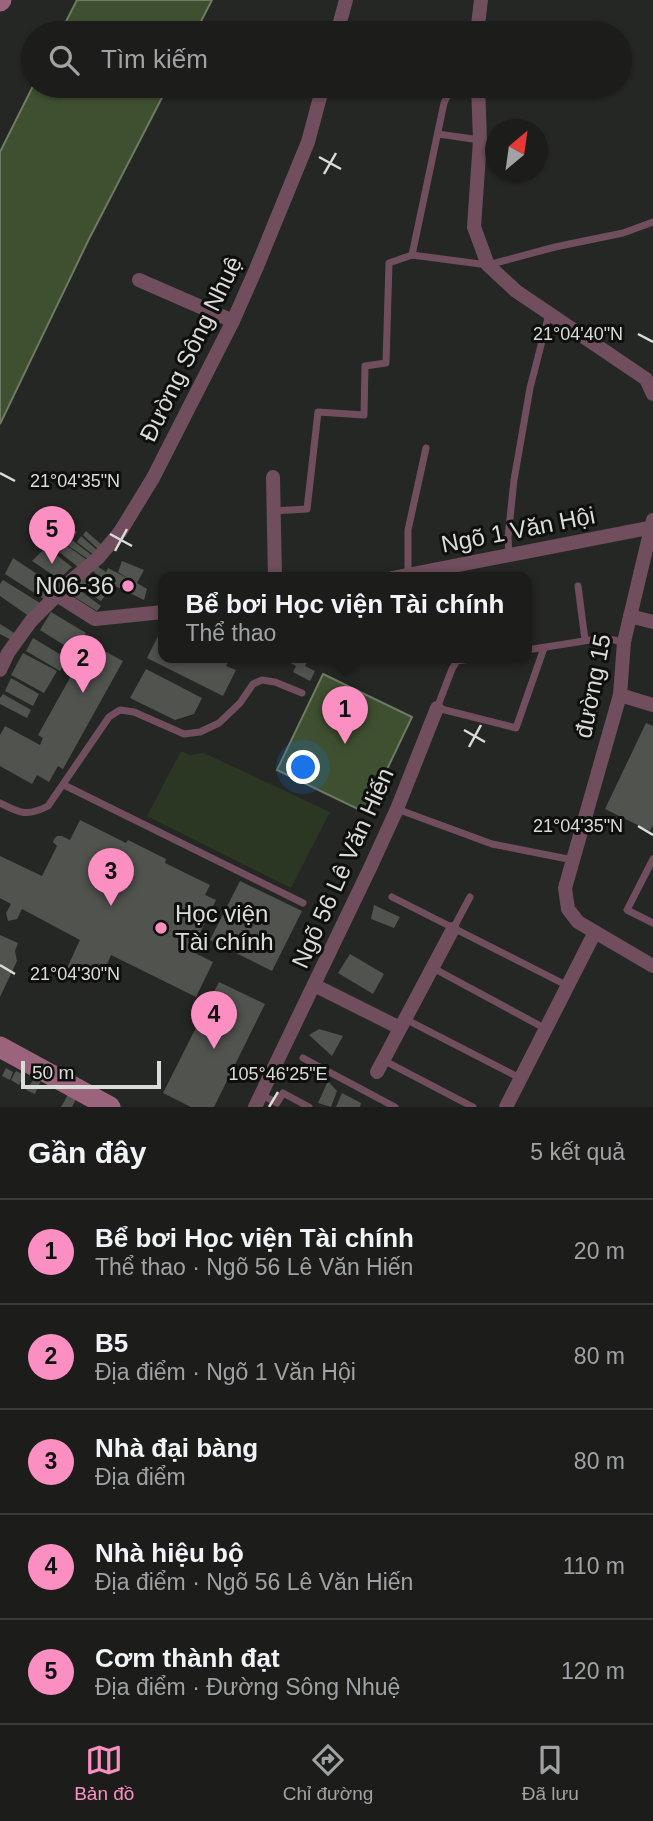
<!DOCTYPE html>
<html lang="vi">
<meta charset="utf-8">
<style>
:root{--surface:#1c1d1b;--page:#252624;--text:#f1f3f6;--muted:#a0a2a3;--line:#3a3b3a;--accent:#fc8fc2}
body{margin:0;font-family:Arial,sans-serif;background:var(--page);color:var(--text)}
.compass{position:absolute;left:485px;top:119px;width:63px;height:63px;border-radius:50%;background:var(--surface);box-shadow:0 2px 5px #0004;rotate:29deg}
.scale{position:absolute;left:21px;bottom:18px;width:140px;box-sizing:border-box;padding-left:7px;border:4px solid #dadcda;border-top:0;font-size:19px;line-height:24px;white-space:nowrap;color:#dadcda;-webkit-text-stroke:5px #0f0f0e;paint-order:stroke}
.you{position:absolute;left:304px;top:768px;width:24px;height:24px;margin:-18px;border:5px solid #fff;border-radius:50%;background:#1a73e8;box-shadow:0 0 0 10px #1a73e833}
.badge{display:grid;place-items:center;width:46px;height:46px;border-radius:50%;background:var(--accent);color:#111;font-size:23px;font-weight:700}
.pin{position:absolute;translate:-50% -58px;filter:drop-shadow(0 2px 4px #0008)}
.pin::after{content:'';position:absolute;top:37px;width:24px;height:21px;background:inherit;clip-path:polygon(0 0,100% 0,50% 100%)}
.popup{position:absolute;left:158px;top:572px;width:374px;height:91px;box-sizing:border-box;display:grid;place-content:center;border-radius:14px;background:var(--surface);filter:drop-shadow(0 2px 5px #0005);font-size:23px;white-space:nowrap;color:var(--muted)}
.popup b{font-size:26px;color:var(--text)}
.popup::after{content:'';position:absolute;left:50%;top:100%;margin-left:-14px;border:14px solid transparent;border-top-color:var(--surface)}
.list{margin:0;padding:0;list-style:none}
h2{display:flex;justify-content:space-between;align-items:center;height:91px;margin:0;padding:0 28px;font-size:30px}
h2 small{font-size:23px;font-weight:400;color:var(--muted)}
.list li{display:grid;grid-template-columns:46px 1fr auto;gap:21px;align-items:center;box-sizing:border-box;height:105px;padding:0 28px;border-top:2px solid var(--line)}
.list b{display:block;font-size:26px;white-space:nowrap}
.list p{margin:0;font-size:23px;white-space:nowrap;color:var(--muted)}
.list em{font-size:23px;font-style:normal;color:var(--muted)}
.icon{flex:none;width:38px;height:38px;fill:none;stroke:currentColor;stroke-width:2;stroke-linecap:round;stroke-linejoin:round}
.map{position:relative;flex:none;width:653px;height:1107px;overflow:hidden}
.search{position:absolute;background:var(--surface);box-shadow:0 2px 5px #0004;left:21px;right:21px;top:21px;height:77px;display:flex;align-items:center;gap:18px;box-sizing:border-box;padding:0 24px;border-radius:38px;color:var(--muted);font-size:26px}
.sheet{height:616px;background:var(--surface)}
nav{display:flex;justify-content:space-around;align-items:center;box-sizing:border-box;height:98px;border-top:2px solid var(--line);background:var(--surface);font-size:19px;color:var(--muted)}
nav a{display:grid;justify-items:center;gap:4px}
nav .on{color:var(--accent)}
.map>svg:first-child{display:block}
.green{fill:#2b3722}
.water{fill:#3f5030;stroke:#6e7a63;stroke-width:2}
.building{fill:#51534f}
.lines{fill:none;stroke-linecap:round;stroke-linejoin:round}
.lane{stroke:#714e5d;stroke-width:7}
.street{stroke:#714e5d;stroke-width:14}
.secondary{stroke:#9b647c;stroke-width:21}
.ticks{fill:none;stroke:#dadcda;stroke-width:2.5}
.poi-dot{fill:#fc8fc2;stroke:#0f0f0e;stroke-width:2.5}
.labels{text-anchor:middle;stroke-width:6;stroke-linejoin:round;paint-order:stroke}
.street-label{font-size:24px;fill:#dadcda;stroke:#0f0f0e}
.poi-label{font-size:24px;fill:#dadcda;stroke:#0f0f0e;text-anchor:end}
.ticks-label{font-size:18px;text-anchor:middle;fill:#dadcda;stroke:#0f0f0e;stroke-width:6;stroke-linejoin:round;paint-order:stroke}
</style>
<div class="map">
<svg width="653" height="1107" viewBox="0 0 653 1107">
<rect width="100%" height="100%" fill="#252724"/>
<path class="green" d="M181,751L190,755L204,753L330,812L291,888L147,816Z"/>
<g class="water">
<path d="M77,0H212L195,33H60Z"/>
<path d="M33,86H168L88,241L0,424V152Z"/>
<path d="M323,674L412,717L366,813L277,770Z"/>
</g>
<g class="building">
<path d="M69,527L77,532L72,540L94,557L91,561L61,541Z"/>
<path d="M86,531L103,546L99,550L83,535Z"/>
<path d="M81,536L98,551L95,556L77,542Z"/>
<path d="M63,543L87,560L78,567L59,552Z"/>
<path d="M46,547L72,567L59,579L32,561Z"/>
<path d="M13,558L58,588L47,601L5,574Z"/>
<path d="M122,561L144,570L137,583L147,589L144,600L101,579L92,570L97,566L106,572L108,568L129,579L118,572Z"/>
<path d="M89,573L111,588L101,601L77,585Z"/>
<path d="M3,580L40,603L30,617L0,596V584Z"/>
<path d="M74,586L101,606L97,611L68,593Z"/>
<path d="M51,612L86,633L75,652L40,630Z"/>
<path d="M0,624L16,634L13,641L0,634Z"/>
<path d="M161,630L163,631V658H230L226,666L236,670L223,696L147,658Z"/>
<path d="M33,638L68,659L60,671L26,651Z"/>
<path d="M97,647L123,661L63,769L58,766L49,782L37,775L32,784L0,766V735L5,726L40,745L43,738L38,735L85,651L93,655Z"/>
<path d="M23,653L57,671L44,693L11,675Z"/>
<path d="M281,658H309L305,666L315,671L310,681L293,672L296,666Z"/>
<path d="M146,669L202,698L194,714L175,720L130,698Z"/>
<path d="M11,678L39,694L33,706L5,691Z"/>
<path d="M3,694L31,710L27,718L0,704V698Z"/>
<path d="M646,723L653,726V825L650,831L605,809Z"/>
<path d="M80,820L126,843L128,840L166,859L165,863L210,885L205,895L216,900L191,951L213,962L196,997L111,955L99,983L67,968L80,940L22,909L17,919L8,921L6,913L11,904L0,898V856L42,876L57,846L53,842L54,839L57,836H62L70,840Z"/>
<path d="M240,881L302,911L272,971L210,940Z"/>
<path d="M374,905L400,917L394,928L371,919Z"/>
<path d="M0,935L18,943L15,951L17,961L0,997Z"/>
<path d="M350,954L384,974L373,994L338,973Z"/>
<path d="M219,982L265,1004L214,1107H191L163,1093Z"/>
<path d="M319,1029L343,1036L332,1056L309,1035Z"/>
<path d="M6,1068L13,1072L10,1080L2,1076Z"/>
<path d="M16,1071L24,1075L19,1085L11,1080Z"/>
<path d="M37,1075L42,1078L35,1094L26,1090Z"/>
<path d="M328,1081L337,1091L331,1107L318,1103Z"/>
<path d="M69,1093L77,1097L72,1107H61Z"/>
<path d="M342,1093L361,1103L360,1107H336Z"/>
</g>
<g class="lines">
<g class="lane">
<path d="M438,134L480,140"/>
<path d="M412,255L444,103L452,86"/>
<path d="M273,511L307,509L318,412L364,415L365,366L386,363L389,263L412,255L488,265L555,247L623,233L653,222"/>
<path d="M509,555L508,537L514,480L530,388L549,314"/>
<path d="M408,575V530L426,448"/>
<path d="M578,586L585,640"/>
<path d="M527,650L603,638L624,642"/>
<path d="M476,658L457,661L452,669L437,708L516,728L544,648"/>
<path d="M64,785L303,903"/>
<path d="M0,803C20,813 27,817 48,806L109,717L120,710L134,712L184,734L200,732L219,723L240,703L253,684L262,680L275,682L302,693"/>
<path d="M397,809L492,844L573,860"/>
<path d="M653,859L627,910L653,923"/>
<path d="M392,897L568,986"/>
<path d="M453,929L470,897"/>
<path d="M433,968L546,1029"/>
<path d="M405,1019L520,1078"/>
<path d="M303,1058L395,1107"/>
<path d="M383,1060L473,1107"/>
<path d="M262,1095L277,1103L283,1093L309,1107"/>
</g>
<g class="street">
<path d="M337,33L346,0"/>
<path d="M477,33L481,0"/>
<path d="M478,86L480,140L474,227L488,265L516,291L646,379L653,394"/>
<path d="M139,280L233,321"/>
<path d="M273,477L275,578"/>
<path d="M653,520L624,642L620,695L565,888L568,909L578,922L653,966"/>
<path d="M392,578L653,527"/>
<path d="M57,595L95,619L163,612"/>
<path d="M630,616L653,622"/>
<path d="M0,670L8,653L31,621L73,579L98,558L120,532L153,478L233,321L256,269L308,142L323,86"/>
<path d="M620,695L653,705"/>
<path d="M314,985L400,1028"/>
<path d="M377,1072L453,929"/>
<path d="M255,1107L370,868L397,809L437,708"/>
<path d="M506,1107L595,932"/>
</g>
<g class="secondary">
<path d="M0,1L1,0"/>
<path d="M0,1047L110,1107"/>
</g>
</g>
<path class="ticks" d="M319,157L341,169M324,174L336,153M638,334L653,342M0,473L15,481M110,534L132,546M115,551L127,529M464,730L485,742M469,747L481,725M638,826L653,835M0,965L15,974M269,1107L278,1092"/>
<g class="poi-dot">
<circle cx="128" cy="586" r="7"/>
<circle cx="161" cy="928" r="7"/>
</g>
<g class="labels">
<g class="street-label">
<text transform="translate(191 349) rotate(-64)" y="8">Đường Sông Nhuệ</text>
<text transform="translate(518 530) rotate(-11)" y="8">Ngõ 1 Văn Hội</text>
<text transform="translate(593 686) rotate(-79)" y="8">đường 15</text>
<text transform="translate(343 868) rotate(-66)" y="8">Ngõ 56 Lê Văn Hiến</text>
</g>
<g class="poi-label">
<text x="114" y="594">N06-36</text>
<text x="175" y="922" text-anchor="start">Học viện<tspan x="175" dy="28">Tài chính</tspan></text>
</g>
</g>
<g class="ticks-label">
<text x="578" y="340">21°04'40"N</text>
<text x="75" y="487">21°04'35"N</text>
<text x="578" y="832">21°04'35"N</text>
<text x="75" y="980">21°04'30"N</text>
<text x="278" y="1080">105°46'25"E</text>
</g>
</svg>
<svg class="compass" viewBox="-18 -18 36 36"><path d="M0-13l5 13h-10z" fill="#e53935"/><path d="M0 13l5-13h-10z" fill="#a0a2a3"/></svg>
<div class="scale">50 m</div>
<div class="you"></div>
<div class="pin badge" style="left:345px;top:744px">1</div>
<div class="popup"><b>Bể bơi Học viện Tài chính</b>Thể thao</div>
<div class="pin badge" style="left:83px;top:693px">2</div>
<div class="pin badge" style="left:111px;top:906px">3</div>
<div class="pin badge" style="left:214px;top:1049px">4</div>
<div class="pin badge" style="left:52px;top:564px">5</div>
<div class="search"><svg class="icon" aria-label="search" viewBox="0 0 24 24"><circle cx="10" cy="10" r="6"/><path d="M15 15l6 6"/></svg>Tìm kiếm</div>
</div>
<section class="sheet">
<h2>Gần đây<small>5 kết quả</small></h2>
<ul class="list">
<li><span class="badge">1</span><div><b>Bể bơi Học viện Tài chính</b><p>Thể thao · Ngõ 56 Lê Văn Hiến</p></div><em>20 m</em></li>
<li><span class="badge">2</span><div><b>B5</b><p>Địa điểm · Ngõ 1 Văn Hội</p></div><em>80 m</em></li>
<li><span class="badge">3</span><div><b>Nhà đại bàng</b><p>Địa điểm</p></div><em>80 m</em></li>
<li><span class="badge">4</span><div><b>Nhà hiệu bộ</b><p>Địa điểm · Ngõ 56 Lê Văn Hiến</p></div><em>110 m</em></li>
<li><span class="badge">5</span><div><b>Cơm thành đạt</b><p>Địa điểm · Đường Sông Nhuệ</p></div><em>120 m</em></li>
</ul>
</section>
<nav>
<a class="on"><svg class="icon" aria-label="map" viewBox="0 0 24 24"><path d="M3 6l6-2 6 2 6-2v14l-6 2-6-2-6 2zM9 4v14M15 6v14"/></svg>Bản đồ</a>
<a><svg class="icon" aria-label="directions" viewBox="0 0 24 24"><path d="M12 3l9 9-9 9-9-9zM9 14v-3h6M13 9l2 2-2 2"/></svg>Chỉ đường</a>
<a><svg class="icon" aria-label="saved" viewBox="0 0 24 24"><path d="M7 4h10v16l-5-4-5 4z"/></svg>Đã lưu</a>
</nav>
